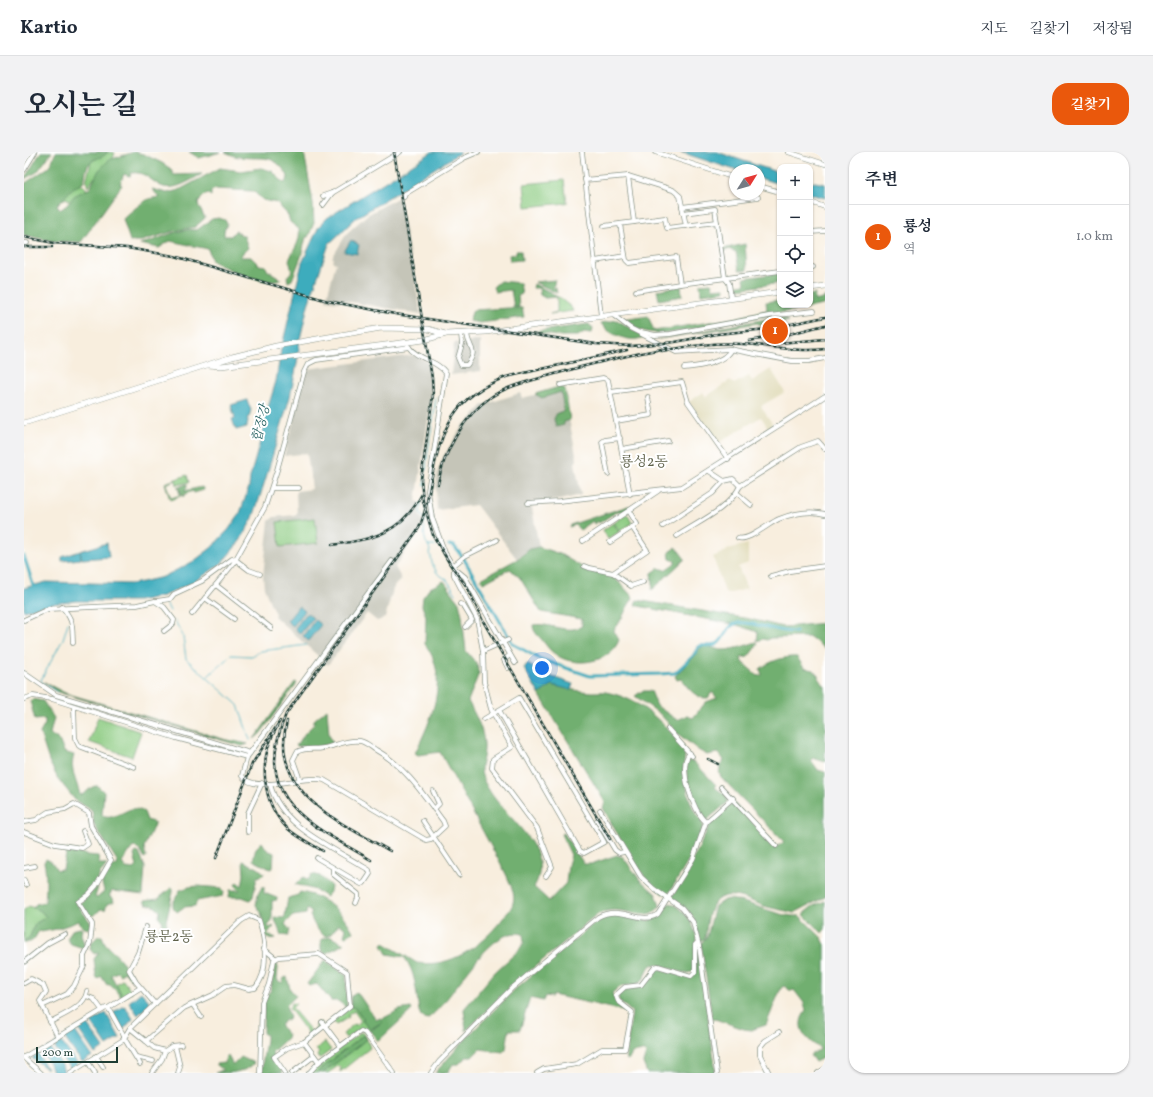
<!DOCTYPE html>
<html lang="ko">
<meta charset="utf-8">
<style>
:root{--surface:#fff;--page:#f2f2f3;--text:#1f2937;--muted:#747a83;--line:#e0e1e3;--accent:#ea580c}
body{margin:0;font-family:Vollkorn,"Noto Serif KR",serif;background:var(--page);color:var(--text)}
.controls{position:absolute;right:12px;top:12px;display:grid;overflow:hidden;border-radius:8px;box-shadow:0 1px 3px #0004}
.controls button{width:36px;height:36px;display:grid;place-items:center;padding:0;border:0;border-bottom:1px solid var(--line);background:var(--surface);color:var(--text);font:20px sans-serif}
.compass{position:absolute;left:705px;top:12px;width:36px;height:36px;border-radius:50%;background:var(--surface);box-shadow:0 1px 3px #0004;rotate:53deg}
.scale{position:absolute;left:12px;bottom:10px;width:82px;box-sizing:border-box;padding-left:4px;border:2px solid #1f3d34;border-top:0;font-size:11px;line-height:14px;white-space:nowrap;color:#1f3d34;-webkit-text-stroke:3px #fff;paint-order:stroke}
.you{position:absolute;left:518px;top:516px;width:14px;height:14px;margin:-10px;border:3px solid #fff;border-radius:50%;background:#1a73e8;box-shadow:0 0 0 6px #1a73e833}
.badge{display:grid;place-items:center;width:26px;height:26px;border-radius:50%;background:var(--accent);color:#fff;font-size:13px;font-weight:700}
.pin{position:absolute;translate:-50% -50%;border:2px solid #fff;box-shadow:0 1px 4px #0006}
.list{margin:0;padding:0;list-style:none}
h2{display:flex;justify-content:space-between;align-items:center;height:52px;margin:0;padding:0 16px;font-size:17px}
h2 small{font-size:13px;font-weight:400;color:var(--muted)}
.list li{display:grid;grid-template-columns:26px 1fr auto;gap:12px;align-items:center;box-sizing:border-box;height:64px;padding:0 16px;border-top:1px solid var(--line)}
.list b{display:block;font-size:15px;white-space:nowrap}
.list p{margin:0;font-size:13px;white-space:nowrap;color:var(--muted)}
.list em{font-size:13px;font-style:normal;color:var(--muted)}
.icon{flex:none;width:22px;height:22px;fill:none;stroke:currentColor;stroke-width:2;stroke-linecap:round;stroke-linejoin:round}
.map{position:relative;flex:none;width:801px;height:921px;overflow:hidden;border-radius:16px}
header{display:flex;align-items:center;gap:24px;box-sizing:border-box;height:56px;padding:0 20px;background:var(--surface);border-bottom:1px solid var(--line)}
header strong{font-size:19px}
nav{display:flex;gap:22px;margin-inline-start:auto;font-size:14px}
.intro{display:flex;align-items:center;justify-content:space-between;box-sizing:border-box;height:96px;padding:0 24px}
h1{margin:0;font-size:28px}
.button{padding:10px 18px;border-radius:16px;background:var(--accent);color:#fff;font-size:14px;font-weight:700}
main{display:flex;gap:24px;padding:0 24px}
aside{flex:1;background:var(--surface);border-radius:16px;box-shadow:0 1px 3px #0004}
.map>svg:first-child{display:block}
.built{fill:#e1dcba}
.industrial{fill:#c5c5b8}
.green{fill:#8ccb81;stroke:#56845a}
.forest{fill:#71af6f;stroke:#487652}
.water{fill:#3eacbd;stroke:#2e7478}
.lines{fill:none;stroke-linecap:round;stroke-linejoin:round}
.stream{stroke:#3eacbd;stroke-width:1}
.canal{stroke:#3eacbd;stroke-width:3}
.minor-casing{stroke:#8c9689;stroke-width:5.5}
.major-casing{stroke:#8c9689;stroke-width:6}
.minor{stroke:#fff;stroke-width:4}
.major{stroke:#fff;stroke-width:5}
.rail-casing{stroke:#1f3d34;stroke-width:2.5}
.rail{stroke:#fff;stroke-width:1;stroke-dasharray:3;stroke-linecap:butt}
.labels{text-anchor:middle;stroke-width:4;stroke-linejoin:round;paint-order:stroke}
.water-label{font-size:13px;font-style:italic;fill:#2a6464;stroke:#fff}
.quarter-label{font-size:14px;fill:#5e614a;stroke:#fff}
</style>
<header>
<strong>Kartio</strong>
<nav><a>지도</a><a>길찾기</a><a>저장됨</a></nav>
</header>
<div class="intro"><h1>오시는 길</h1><a class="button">길찾기</a></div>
<main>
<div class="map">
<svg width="801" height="921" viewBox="0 0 801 921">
<rect width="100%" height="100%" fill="#fff"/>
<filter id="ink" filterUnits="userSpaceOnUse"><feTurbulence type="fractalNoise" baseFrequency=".025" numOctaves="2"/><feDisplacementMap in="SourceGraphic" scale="8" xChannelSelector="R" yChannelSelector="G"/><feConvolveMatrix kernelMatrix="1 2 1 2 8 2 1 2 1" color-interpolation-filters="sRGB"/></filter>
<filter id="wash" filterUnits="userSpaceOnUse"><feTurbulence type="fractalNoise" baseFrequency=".012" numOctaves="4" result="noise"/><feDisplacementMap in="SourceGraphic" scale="16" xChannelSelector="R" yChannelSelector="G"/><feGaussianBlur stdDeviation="0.9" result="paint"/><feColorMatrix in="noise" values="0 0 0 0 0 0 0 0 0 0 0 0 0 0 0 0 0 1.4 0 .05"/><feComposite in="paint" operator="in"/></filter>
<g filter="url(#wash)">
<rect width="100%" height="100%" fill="#f8eede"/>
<g class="built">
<path d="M747,217L761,240L737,254L749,273L744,276L737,265L694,291L665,250L679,240L682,245L706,228L710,232L725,224L728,229Z"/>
<path d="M724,392V411L714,415L723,437L703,442L701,440L689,405L708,396Z"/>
</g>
<g class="industrial">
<path d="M375,45L397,162L316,148L315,150L302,148L312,111L309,110L310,106H308L323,81L343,63Z"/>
<path d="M456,188V219L427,223L430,191Z"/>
<path d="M390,203L405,211L406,221L407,248L392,349L395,350V362L399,369L393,382L371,415L378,428L372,432L369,437L361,466L353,469L343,461L304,513L250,464L251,462L240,436L239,424L245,369L250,365L273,363L272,339L288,337L283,301L260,304L283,217Z"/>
<path d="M539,236L553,308L551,311L557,343L536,348L507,350L515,395L506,397L493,407L452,353L413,358L412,335L414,318L420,303L440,271L442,272L459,253L496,241L498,246Z"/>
</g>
<g class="green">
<path d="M82,0L91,1L87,11L70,26L64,35L62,29L67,10Z"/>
<path d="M540,28L543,51L502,55L500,32Z"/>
<path d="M56,32L62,36V39L46,50L43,46L38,48L28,33Z"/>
<path d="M533,144L547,155L549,159L526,162L533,160Z"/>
<path d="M163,323L165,330L153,333L152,328L142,332L147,346L156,343L154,335L157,344L146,348L141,331Z"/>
<path d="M603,362L608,371L596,379L590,371Z"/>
<path d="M291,366L294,391L256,395L253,370Z"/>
<path d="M589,371L595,380L584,387L579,378Z"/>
<path d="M74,565L117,580L108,605L65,590Z"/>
<path d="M5,754L17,759L22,765L11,772L6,785L0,789V758Z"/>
<path d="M99,827L107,840L99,845L92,832Z"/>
<path d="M268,851L272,852L268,856L288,880L293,876L291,874L296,870L299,874L293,875L295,877L286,884L265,856Z"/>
<path d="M327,854L332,857L339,867V870L347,877L342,880L337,877L322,886L319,882L330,872L332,873L337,869L330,859L324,863L325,865L312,873L309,869Z"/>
<path d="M337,880L342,884H338L292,921H286L291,915Z"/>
<path d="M343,887L346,896L316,920L317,915L314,914L304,921H299Z"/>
<path d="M301,890L307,898L295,907L293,903L295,901L292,897Z"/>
</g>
<g class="forest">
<path d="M17,0H28L13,20L0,27Z"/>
<path d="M32,0H84C79,7 70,5 65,12C61,17 62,25 59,31L49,36L33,53L36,58L43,53L50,44L66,36L75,18L85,8L110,0L119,2L138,11L147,17L150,23L178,22C167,28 148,41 135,33C125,27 120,19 107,21L106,24L100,22L96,32L98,33L57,90L29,89L0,83V32L25,15Z"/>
<path d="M165,0H197L175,6Z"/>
<path d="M201,0H280L289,51L290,71L284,85H282L277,105L268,128L264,130L263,125L268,119L265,108C270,97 277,89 275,77L266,70L264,63L253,51L239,48L229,39L192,37L187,39V44L183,41L174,50L175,55L181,66L171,75L150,79L118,89H106L99,67C101,64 119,50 122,48C126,46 131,46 135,45L128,37L143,41L155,38L196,16L217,19L237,16L248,19L260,31L263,29L264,24C249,0 239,8 216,5C211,5 206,2 201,0Z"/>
<path d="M195,66L201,68L203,72L200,79V84H207L211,79L220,84L224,96L218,102L216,105H227L235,113L242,114L243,118L256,126L257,128C242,134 202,117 188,109L184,97L146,89L135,96L116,92C134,89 154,75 173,78L188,67Z"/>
<path d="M721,92L723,118H715L712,100H709L707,97L699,99V97Z"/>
<path d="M492,99H497L498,108L486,109L485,103L492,102Z"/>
<path d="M756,121V131L714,137V133L721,132L720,126Z"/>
<path d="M531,128L529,136H532L533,141L511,130Z"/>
<path d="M476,129L496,131L498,142L494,144L495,155H490L487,138L471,140L469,135Z"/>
<path d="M687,131L689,137L700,136V139L677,142L676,132Z"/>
<path d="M510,132L528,141L533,145L521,146L516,143L515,136H509Z"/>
<path d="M657,134L658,144L635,148L633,138Z"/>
<path d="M791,142L790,149L799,147L801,144V151L799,153L646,181C628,182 613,180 599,168L624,164L630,179L711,166L743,158L742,150L756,148V153H786V143Z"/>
<path d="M485,156H498L500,165L456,171L445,169L449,158Z"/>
<path d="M748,166H759L765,169L737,173L733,171L722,173L634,187Z"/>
<path d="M593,168L616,182L619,185C608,192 583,182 577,171Z"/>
<path d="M565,172L569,177L568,181L560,180L554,184H533L509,180Z"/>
<path d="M535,235H539L541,237L546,268L540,270V273L532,275L530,267L533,261L540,259L537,240L518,246L511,242Z"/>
<path d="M163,332V335L160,339L178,335L180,338L170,341L169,339L161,342L159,345L155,335Z"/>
<path d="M604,354L607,355L600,360H592L575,371L574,369L570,372L569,369L556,378L551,373L545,375L546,373Z"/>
<path d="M515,395L536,402L563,418L588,423L608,444L609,447C601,455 600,467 591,475L590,479L595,488C586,512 549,516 531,502C526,499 522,493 518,488C514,483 509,480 509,473C525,470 543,483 558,474V467L517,460L496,426L486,417L459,431L457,427L495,406L506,397Z"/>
<path d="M652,395L661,407L628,438L629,428L627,427L628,421L635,416L641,418L651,411V409L646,407L645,400Z"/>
<path d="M420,429L435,450L438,463L442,499L453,512L455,521L444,549C451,563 459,575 460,592C461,614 450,614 465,638C482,667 532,697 510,735L525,749L542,731L544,713L547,703L537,682L540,681L560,712H567L593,703L599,705L616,728L632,742L636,754C622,775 596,748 573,763L490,832L442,879L440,857L471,820L495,798L500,790L499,782C464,772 430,849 403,867L397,864L395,859C392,840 392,820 380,805L363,802L358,793L360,791L393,811C428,816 456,794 477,769C480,764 486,759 488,754C493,743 486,732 482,722L416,600L394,603L391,601C408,567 426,525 401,492L402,464L398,454L399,445L406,436Z"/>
<path d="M613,448L726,467L759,475L801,471V497L786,485L746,486L743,488L739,487L733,489L734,480L713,473L614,454L611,452Z"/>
<path d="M732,490L734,492L724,505L717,506L718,510L734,524L738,523L736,517C746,509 761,504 773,505L780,516L790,518L801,535V610L789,606L787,608L794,618L801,620V745L770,761C760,758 750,757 740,754C726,749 700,734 689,753C683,762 683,776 681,786L676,789L670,767L665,760L648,745L674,698L686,671L709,650L752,695L760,690L697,625C693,618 697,615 700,608L694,601L683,603L674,598L653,581L636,562L611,544L618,539H627L633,554L653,568L663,564L669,566L682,550L693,546L688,540L684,546C672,547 664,536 657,527L653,528L651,524L670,505L677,495C685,493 690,497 697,498C709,498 720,494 732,490Z"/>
<path d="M20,530L41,541L199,587L224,592L218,594L44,543L34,540Z"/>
<path d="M271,530L273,531L236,582L230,587Z"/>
<path d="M528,533C542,537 554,539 568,540C574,540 580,539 586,541C618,548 640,572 660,595C663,604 658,612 660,623C663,633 664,646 669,656C672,663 679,667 679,675L667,705L645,741L639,742C611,721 597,687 579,656L581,650L515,542Z"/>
<path d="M8,547L19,549L30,566L26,582L35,588L40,600L50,603C45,618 53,629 56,643C63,642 66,633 74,634L80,640L78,663C85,670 100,659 107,657C111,656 117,658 120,660L123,668L131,671L120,695L122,705L120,706L116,698L111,695L108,696L98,711L102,716L110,717L113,714L110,703L112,700L115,701L121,715L119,743L88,739L85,744L89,746L90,750L83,752L81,758L77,757L69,764L61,759L55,752L72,736H74L71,745L73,746L80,740C80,736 78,734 78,731C77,719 85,716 93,713L94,710L70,673L68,658L52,649L34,627L25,609L16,581L21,572V567L11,568L6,549Z"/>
<path d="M303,557L305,582L309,591L293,595L273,594L272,591L274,592L281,581L290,572V568Z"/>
<path d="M664,605L667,606L665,608L667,610L669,609L692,633L691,635C693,638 699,640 703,645V651L683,668L680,667C669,649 658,626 664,605Z"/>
<path d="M238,690L243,698L250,701L249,716L246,717L229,708L232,696Z"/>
<path d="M43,697L63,703L74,704L75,712H82V714L76,721L72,733L52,751L67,771L66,776L64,777L58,775L55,769L33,777L17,780L15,779C10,786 11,790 1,791L0,789L6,785L11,772L22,765L17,759L9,756L12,752L21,750C22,737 23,723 20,710L22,707L28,710L33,718L39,717Z"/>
<path d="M219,709L234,716L240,721L239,723L233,725L229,745L226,748L218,745H205L206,738H216L211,733L213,730L218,734L220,723Z"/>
<path d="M288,722L296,724L307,734L306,740L302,745L291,738L271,732L280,725L284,728Z"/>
<path d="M174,734L198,736L200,741L199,744L173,749L171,754L160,755L153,760L149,756V751L156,738L165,735Z"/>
<path d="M238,735H240V741L253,746V748L248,749V769L244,774L246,776L249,774L250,775L243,782L252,786L245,787L241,785L237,760L232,753L234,742Z"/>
<path d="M147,736H149V740L142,769L144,776L134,778L139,770L135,765L136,759L130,754L122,752L120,749L134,747Z"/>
<path d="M276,740C298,743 320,760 329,780L322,785L320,784L322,777L315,772L307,782L302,784C294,781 289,771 286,763L288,761L283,757L282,762L269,764L261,772L266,778L264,784L257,783L250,765L259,766L261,764L264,746L274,743Z"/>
<path d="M706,747C727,750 756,766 776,764L798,786L801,793V905L791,910L786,903L797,897C783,888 769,876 782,859L780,851L770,838L767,839L760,834L757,836L742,873L727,878L720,877L688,866L677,791L683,785L691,754L700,748Z"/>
<path d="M801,749V777L798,781L779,762L789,754Z"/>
<path d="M646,751C659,755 670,771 672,784C674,795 670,809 669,819C660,826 640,810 627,813C622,818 622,827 615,831C604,836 602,829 588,841L591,848L601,859L529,843L528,845L521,844L519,849L506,846L496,878H485L482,897L479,900L456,897L448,905H442L435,912H429L424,920L411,921L446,882L490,838L574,768C596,755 613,774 630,767C638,764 639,755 646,751Z"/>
<path d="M56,776L58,777L57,782L61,795L59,796L47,792L43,787L48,778Z"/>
<path d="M74,784H78L81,791L97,808L108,826L107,827L101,820L96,823L93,820L87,823L99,845H97L86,832L83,833L77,824L74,827L72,825L70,807L75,800L70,802L66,797L67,791Z"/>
<path d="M303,785H307L320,792L301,802L297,798V788Z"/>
<path d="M674,793L692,921H623L619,911L622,901L619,899L608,901L606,906L603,908L602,901L608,860L595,849L594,844L599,838L618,835L633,816L666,825L672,822L671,795Z"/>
<path d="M301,808L322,823L323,856L314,849H307L293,832L285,834L283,832Z"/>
<path d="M253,812L254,816L253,828L258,831L260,826L263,825L266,837L272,844L262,854L266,865L256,873L264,883L263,886L248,900L252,912L259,921H237L242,888V883L239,881L240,849L244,841L246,840L251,813Z"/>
<path d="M333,840L352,868L356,866L358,867L375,858L387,856L388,858L354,889L346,879L358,870L347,877L339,870V866L332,857L327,854V845Z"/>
<path d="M338,884H342L343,887L299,921H292Z"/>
<path d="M204,904L209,913L217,905L230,911C223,921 204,921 191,921L199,918L192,912L200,911L202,905Z"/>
</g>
<g class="water">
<path d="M408,0H437L332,66L305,92L284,153L276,187L273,212L266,245L241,329L229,366L216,389L197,412L170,430L139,444L114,449H52L27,452L0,459V436L22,430L109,432L139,425L170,409L187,396L205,377L216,361L225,335L226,325L238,283L239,272L252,229L257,198L278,111L295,74L303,66Z"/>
<path d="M656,0H693L756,21V32L735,26V18H711Z"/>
<path d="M786,29L801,32V46L786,42Z"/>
<path d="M327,88L335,93L333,102L320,100Z"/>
<path d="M223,248L227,258L225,265L223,266L224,268L223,275L212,278L208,267L211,266L207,253Z"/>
<path d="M83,391L85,405L58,407L56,399Z"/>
<path d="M56,399L57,407L38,409V405Z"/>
<path d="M275,454L281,459L269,474L263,469Z"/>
<path d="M283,461L289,466L276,482L271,476Z"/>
<path d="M291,468L297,473L284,489L279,484Z"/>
<path d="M503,512L523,523L549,532L547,538L528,533L515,542L500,516Z"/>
<path d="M117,840L127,851L114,863L105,850Z"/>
<path d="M99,854L102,855L109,867L99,878L89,861Z"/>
<path d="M82,861L96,886L83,894L67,870Z"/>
<path d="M63,871L80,896L71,902L54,877Z"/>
<path d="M51,879L68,904L59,910L56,908L42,888L41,885Z"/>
<path d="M36,888L54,912L46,917L31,896V891Z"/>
<path d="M25,895L38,913L40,921H30L18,899Z"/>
<path d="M14,901L23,917L8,906Z"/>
</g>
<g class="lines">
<g class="stream">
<path d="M401,333C401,303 409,275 412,245"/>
<path d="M397,351L396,361L401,368C400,377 399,386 404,394H411"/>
<path d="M405,394L408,411L413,421L423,428L432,442"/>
<path d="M143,453L146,459"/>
<path d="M151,469L159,484L162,507L214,553L226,588"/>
<path d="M184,524L207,503L228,504L237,499L282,493"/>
<path d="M33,540L18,531L17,528L39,487L44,471"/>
</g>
<g class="canal">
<path d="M425,393L430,394L440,407L489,492L516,507L566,524L636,522L651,521L669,504L675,494C681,492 688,496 693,492C702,486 702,473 714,471C726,468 754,481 772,480"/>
<path d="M0,404L10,436"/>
</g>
</g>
</g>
<g filter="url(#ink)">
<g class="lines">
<defs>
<g id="minor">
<path d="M558,0L577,164"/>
<path d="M631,0L711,26"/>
<path d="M764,0L801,12"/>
<path d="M0,18L11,0"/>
<path d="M604,24L610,70"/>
<path d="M561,28L604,24L649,38L656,44L662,74"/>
<path d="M735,34L756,40"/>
<path d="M299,44L308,41L376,0"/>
<path d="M380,45L381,42L440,6L454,0"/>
<path d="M786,50L801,55"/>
<path d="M299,53L308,41"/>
<path d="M658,55L734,45"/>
<path d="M659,61L691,57L701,126L705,131L707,146"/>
<path d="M596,72L602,108L605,111L652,105L656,132L756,119"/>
<path d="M580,74L641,66L643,76L693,70"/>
<path d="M786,80L801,79"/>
<path d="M0,91H3"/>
<path d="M571,109L601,104"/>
<path d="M786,115H789"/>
<path d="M612,139L656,132"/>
<path d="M589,163L606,176L652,200L705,197L768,209H785L801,206"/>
<path d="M617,180L631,183L646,182L745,164L790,159"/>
<path d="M437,182L438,192L434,206L437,213H443C455,197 445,198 443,182"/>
<path d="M384,194C392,207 413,208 422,221L404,339L408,366L421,401L430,416L441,425L491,511"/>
<path d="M660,216C673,215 701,211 707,197"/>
<path d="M536,233L579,226L584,228L606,342"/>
<path d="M587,240L658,230L664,250L704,307"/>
<path d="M592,269L627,263L624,245"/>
<path d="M598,297L644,289"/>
<path d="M685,319L700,329L709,327L716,334L777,295L794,289L801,297"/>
<path d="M584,322L578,290L581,288L596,286"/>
<path d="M248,336H275"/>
<path d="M713,341L727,353"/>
<path d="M504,351L535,349L658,335L801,244"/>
<path d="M639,374L689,341L700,329"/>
<path d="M653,384C674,370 705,357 716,334"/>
<path d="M714,386C724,390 745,371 755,367C770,361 785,358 801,362"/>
<path d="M559,389L634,339"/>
<path d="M586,390L613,372L605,359"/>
<path d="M429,414L441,404L473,388"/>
<path d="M560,414L565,416L589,421L623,398L608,375"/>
<path d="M430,416V423L453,467L459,499L460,530L467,557L488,595L469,607L468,616L513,676L528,715L522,724"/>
<path d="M589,421L607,434L619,430"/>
<path d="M747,424L766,419L801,414"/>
<path d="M192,433L247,476"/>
<path d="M181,446L210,467"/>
<path d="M133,449L146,447L150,442L178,429L208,407L212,408L225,418L236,422"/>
<path d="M436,452L439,453L448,468L441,475"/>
<path d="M38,455C50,469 48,474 49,491"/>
<path d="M168,462L209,412L241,355L253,318L280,220L284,212L292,208L385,195"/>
<path d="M0,468L24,457L113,453L131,449L140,455L150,468L149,472L140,479"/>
<path d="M459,499L484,488"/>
<path d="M484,516L480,508L486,503"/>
<path d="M0,521L32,543L226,601"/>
<path d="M0,547L9,544L28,547L152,586L223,605"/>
<path d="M50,555L51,586L55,594L110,615"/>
<path d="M460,567L495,546L580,690L560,701L556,699L475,558"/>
<path d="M644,577L668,604"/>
<path d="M666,601C653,614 669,660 682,670"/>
<path d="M276,628L269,608L273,600C281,595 291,598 300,596C311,594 324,587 336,589C342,590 347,595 352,598C382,615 399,642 419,669L421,674L407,687L402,688L300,628C281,622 231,643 218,624L223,605L368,409"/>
<path d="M246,632C256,674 306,694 340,715L345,718L346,722L340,731L337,732L293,706"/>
<path d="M697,635L752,694"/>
<path d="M409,639L415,652L410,657"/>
<path d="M576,658L617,725L630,737L658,756L669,770L675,794L693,921"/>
<path d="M573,668L591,698L595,701L600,700"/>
<path d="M399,669L435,723"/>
<path d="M0,670L12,668L24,660L41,657L50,652L65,661L67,674L87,708L72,734L64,743L54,750L68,772V775L66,791L60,804V814L50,834L43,842L18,854"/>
<path d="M0,680L31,692L58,696L64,692L59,679"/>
<path d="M224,680V661L238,631"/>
<path d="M0,716L11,714"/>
<path d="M309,716V722L334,742V746L332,751"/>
<path d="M0,728L2,733"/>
<path d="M122,775L114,801L105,818L112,830L131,852"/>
<path d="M240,797L251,806"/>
<path d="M0,810L24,791L41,782"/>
<path d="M0,831L7,827L19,833L22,840L16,849L34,885"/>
<path d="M62,844L70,847L78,858"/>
<path d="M169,853L177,865"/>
<path d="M84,856L116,836"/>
<path d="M26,870C39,863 61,855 63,839"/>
<path d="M298,870L316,894"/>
<path d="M100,886L116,912"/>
<path d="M122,889L130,896L141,899L148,894L157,893"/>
<path d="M151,894L156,915L154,921"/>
<path d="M72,904L79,915"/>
<path d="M0,905L82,856L85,857L100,884"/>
<path d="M112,905L129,909"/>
<path d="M0,906L17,921"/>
<path d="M64,910L71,921"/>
<path d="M46,921L99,888L106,876L217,769L225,764L235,768C241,787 246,820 231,836L225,837L210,833L202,834L189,843L160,856L122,889L106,876"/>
<path d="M128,921L138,907L141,899"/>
<path d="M236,921L238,850L245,832L250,808L255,805L295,802L323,820L326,854L280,890L295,910"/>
<path d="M261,921L250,905L263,896L280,890"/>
<path d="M268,921L290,904"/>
<path d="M285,921L295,910L337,879L341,881L370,921"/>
<path d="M407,921L415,910L488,836L574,765C597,752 617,774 634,762L669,707L682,670L709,646"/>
<path d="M513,921L520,917L553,912L578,897H601L608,860L594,849L592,843L601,835L617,833L631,815L634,814L667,824L671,820V793L673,791"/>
<path d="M745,921L736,903V895L741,889L755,880"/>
<path d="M794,921L801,917"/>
</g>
<g id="major">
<path d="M786,136L801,134"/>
<path d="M184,213L197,214L400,188L422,182L462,180L756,140"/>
<path d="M0,271L208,205L252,194L357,176L404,177L421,182"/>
</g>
</defs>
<use href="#minor" class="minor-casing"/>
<use href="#major" class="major-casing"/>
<use href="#minor" class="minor"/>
<use href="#major" class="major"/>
<defs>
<g id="rail">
<path d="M370,0L408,226L409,243L397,327L399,349L409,383L426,412L443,435L459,469L586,687"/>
<path d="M0,85L30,91L103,96L150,104L304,149L371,162L572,192L608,194L651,190L693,182L743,177L801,165"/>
<path d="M0,95H28"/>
<path d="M725,189L765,182L801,173"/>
<path d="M755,191L801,187"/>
<path d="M638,199C665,194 691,190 718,192C745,193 773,201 801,197"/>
<path d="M414,332C419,301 440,263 467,245C485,233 507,229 527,223C566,212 604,203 643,196"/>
<path d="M308,393C349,387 377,382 398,342"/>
<path d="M263,569C244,641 316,670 366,699"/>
<path d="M253,575C234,606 237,650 263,676C273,685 287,692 299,699"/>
<path d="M684,607L694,612"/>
<path d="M192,706L228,612L256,569"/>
<path d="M347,708C285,671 226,648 262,562L395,376C402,360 404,345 407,329C418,276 428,245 482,225L603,198"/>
</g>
</defs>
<use href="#rail" class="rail-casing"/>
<use href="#rail" class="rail"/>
</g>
</g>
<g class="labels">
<g class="water-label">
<text transform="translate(236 271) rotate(-76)" y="5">합장강</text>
</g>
<g class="quarter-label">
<text x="620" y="314">룡성2동</text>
<text x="145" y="789">룡문2동</text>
</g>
</g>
</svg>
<div class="controls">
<button>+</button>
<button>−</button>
<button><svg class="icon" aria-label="locate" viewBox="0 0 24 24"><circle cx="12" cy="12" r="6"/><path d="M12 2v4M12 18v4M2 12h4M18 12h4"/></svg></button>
<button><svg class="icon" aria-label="layers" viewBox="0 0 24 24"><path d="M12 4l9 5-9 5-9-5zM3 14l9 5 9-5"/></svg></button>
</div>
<svg class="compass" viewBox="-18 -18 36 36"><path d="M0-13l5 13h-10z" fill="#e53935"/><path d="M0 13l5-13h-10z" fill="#747a83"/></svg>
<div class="scale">200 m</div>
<div class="you"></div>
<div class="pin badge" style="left:751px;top:179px">1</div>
</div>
<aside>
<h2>주변<small></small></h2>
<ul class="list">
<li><span class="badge">1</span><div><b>룡성</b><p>역</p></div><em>1.0 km</em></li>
</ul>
</aside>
</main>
